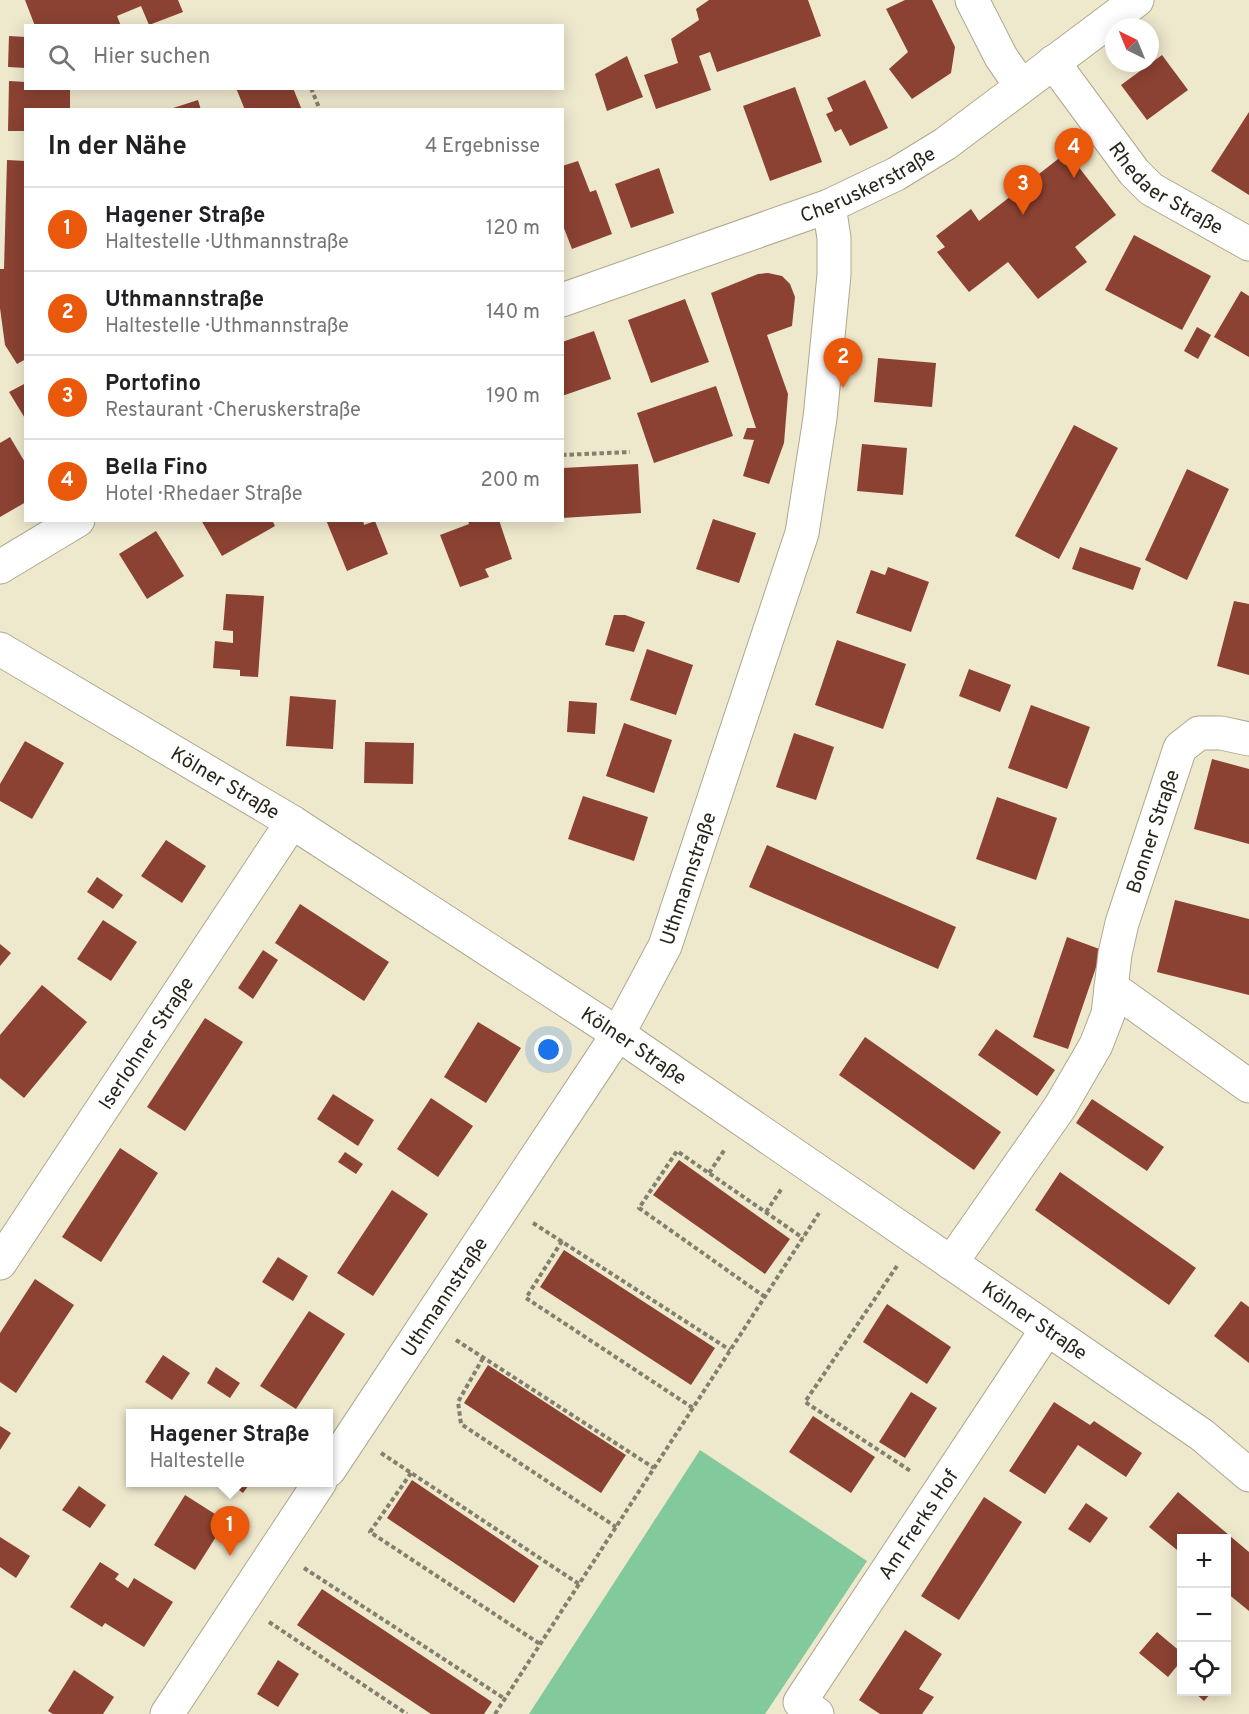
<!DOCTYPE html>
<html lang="de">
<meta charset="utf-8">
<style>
:root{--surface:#fff;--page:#f6f6f6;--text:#202124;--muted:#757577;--line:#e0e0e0;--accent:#ea580c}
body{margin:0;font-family:Overpass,sans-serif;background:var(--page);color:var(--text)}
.controls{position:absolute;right:18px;bottom:18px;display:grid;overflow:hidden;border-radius:0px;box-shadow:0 3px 15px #0003}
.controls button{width:54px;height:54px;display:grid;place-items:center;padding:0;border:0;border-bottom:2px solid var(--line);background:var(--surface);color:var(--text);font:30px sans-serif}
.compass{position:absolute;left:1105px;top:18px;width:54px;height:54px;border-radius:50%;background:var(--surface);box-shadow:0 3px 15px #0003;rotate:317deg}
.you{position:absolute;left:549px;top:1050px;width:21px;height:21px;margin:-15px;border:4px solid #fff;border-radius:50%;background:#1a73e8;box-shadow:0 0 0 9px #1a73e833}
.badge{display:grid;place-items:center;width:39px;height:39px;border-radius:50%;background:var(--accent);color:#fff;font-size:20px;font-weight:700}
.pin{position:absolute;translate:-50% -50px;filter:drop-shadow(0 2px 3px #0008)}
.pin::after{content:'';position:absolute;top:32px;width:21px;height:18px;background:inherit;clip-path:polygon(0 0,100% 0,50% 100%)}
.popup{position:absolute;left:126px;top:1409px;width:207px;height:78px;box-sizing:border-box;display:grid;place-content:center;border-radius:0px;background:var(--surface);filter:drop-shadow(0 2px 4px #0005);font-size:20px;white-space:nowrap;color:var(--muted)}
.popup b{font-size:22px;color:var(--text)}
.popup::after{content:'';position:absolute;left:50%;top:100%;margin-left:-12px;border:12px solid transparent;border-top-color:var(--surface)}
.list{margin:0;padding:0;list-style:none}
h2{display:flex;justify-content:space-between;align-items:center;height:78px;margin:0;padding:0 24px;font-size:26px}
h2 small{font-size:20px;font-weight:400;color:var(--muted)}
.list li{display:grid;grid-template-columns:39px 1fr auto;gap:18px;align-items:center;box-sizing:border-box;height:84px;padding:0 24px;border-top:2px solid var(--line)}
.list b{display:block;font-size:22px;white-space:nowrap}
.list p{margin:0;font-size:20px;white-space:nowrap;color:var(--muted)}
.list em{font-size:20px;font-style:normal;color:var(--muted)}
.icon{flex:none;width:33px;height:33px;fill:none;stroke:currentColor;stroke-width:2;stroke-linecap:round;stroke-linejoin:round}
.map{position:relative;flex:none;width:1249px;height:1714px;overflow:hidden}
.search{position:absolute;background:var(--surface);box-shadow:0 3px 15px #0003;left:24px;top:24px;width:540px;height:66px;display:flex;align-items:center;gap:15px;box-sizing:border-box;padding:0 21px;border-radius:0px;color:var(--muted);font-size:22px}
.panel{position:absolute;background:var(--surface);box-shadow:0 3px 15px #0003;left:24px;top:108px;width:540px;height:414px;border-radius:0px}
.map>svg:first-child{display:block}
.green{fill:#82c99b}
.building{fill:#8b4232}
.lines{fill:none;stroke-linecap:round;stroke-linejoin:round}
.minor-casing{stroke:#aea88f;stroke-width:35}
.path{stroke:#84806e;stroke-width:4;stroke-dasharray:4.5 3;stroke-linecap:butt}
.minor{stroke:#fff;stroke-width:33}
.labels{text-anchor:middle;stroke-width:6;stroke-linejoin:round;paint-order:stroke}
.street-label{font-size:20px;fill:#28261c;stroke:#fbf5da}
</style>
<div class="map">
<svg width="1249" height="1714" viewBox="0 0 1249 1714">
<rect width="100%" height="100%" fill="#eee8cd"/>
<path class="green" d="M700,1450L867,1561L765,1714H529Z"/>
<g class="building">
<path d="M25,0H178L183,12L149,25L141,6L117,16L121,26H35Z"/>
<path d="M709,0H808L821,36L717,72L710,52L699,56L711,90L656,109L644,75L678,63L671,39L699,20L696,9Z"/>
<path d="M905,0H932L955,47L951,73L912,99L889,69L908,52L886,9Z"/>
<path d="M9,36L26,37V68L8,67Z"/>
<path d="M1162,55L1188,90L1147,120L1121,85Z"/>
<path d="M627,56L643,97L607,111L595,74Z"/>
<path d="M865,80L888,128L850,146L841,129L835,132L826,114L833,111L827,98Z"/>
<path d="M9,81L26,82V88H70V110H26V131H8Z"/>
<path d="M795,87L822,162L770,181L743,106Z"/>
<path d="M236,88H293L302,110H245Z"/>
<path d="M198,100L201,110H170V109Z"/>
<path d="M1249,112V195L1211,171Z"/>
<path d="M1067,152L1116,215L1075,247L1087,262L1038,299L1008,262L969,292L937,252L945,247L936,236L971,209L979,221Z"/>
<path d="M7,160L26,161V359L17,364L5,345L0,308V269H4Z"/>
<path d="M578,161L590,192L596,190L612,234L572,249L562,223V166Z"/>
<path d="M659,168L674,213L631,228L615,184Z"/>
<path d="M1134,235L1211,276L1182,330L1105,290Z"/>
<path d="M768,273L782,276L790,284L795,297L792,326L767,335L788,394L784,443L769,484L743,476L754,440L743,439L747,428H756L711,293L758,274Z"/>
<path d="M1241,291L1249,296V357L1214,337Z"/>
<path d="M685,299L709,362L651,383L628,320Z"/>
<path d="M1197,327L1211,335L1198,359L1184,351Z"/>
<path d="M594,331L611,379L562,396V342Z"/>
<path d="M878,358L936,363L932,407L874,402Z"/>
<path d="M26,383V420L9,392Z"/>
<path d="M716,386L733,436L654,463L637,413Z"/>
<path d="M1074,425L1118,448L1059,559L1015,536Z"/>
<path d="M10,437L26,464V502L0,517V443Z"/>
<path d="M862,444L907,448L903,495L857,491Z"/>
<path d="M638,464L641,513L562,518V468Z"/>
<path d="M1187,469L1229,489L1187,580L1145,560Z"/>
<path d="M713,519L756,533L739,583L696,569Z"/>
<path d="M201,520H272L275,526L222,556Z"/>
<path d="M326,520H363L364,525L375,521L388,554L347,571Z"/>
<path d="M468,520H499L512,559L485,569L489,577L460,587L440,535L469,524Z"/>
<path d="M156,531L184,576L147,599L119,554Z"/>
<path d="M1080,547L1141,568L1133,590L1072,569Z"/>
<path d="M888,567L929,582L911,632L856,613L871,570L885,575Z"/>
<path d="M226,594L264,596L258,677L240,676V670L213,668L215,641L233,643V631L223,630Z"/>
<path d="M1234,601L1249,604V675L1217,666Z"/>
<path d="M614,615H625L645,622L634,652L605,645Z"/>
<path d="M837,640L906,664L883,729L815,705Z"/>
<path d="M647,649L693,665L676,715L630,700Z"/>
<path d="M969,669L1011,685L1000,712L959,696Z"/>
<path d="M290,696L336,700L333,749L286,746Z"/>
<path d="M569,701L597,703L595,734L567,732Z"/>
<path d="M1031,705L1090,727L1067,789L1008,768Z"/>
<path d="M624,723L672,740L654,793L606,776Z"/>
<path d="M794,733L834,747L816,800L776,787Z"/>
<path d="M25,741L64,763L32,819L0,801V784Z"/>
<path d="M365,742L414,743L413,784L364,783Z"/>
<path d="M1212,759L1249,769V844L1194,829Z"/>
<path d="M583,796L648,817L634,861L568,839Z"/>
<path d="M997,797L1057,818L1036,880L976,859Z"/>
<path d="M166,840L206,866L182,903L141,876Z"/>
<path d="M767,845L956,927L938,969L749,887Z"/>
<path d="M97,877L123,895L113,909L87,892Z"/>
<path d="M1175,900L1249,919V995L1157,972Z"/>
<path d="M300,904L389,962L364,1001L275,943Z"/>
<path d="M103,920L137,942L111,981L77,959Z"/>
<path d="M1067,937L1102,950L1068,1049L1033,1037Z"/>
<path d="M0,944L11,953L0,966Z"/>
<path d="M263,950L278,960L253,999L238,988Z"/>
<path d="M42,985L87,1022L24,1098L0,1078V1035Z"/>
<path d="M205,1018L243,1042L185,1131L147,1107Z"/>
<path d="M478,1022L521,1048L486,1103L444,1077Z"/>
<path d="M996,1029L1055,1070L1037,1096L978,1055Z"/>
<path d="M865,1037L1001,1132L974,1170L839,1075Z"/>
<path d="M333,1094L374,1120L358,1146L317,1119Z"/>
<path d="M431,1098L473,1126L438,1177L397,1149Z"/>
<path d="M1092,1099L1164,1147L1147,1171L1076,1123Z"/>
<path d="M120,1148L158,1173L101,1262L62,1237Z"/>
<path d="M345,1152L363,1164L356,1174L338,1162Z"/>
<path d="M679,1160L790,1239L765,1274L653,1195Z"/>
<path d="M1060,1172L1196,1268L1169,1305L1035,1210Z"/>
<path d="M392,1190L428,1214L373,1296L337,1273Z"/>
<path d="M564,1250L715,1348L691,1385L540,1287Z"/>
<path d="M278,1257L308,1276L293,1301L262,1282Z"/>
<path d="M35,1279L74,1305L16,1393L0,1382V1333Z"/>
<path d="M1241,1301L1249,1307V1363L1214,1336Z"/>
<path d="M887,1304L951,1347L927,1384L863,1342Z"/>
<path d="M309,1311L345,1334L296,1409L260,1386Z"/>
<path d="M163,1355L190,1373L172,1400L145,1382Z"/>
<path d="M488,1365L626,1455L601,1493L464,1403Z"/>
<path d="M216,1367L240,1383L230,1398L207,1383Z"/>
<path d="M911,1392L937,1408L905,1458L879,1442Z"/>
<path d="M1054,1402L1090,1425L1094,1421L1142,1453L1126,1477L1078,1445L1045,1494L1009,1471Z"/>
<path d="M813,1416L875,1457L851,1493L789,1452Z"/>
<path d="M0,1426L11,1433L0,1450Z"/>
<path d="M412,1480L539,1566L514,1603L387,1518Z"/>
<path d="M228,1482H251L243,1493Z"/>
<path d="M79,1486L106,1505L90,1528L62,1510Z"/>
<path d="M1178,1492L1249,1552V1611L1227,1593L1226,1538H1182V1554L1149,1527Z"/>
<path d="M185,1495L226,1521L195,1570L154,1545Z"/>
<path d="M984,1497L1022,1522L959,1620L921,1596Z"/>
<path d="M1086,1503L1108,1518L1090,1543L1068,1529Z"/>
<path d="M0,1537L30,1556L16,1578L0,1567Z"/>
<path d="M100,1562L119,1574L115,1579L128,1588L134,1578L173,1602L144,1647L105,1623L102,1627L70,1607Z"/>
<path d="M322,1589L492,1702L484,1714H431L297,1625Z"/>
<path d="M905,1630L942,1654L919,1689L934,1697L922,1714H880L859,1700Z"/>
<path d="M1157,1632L1182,1653V1660L1168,1677L1139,1653Z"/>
<path d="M278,1660L299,1674L278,1707L257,1694Z"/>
<path d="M74,1670L114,1697L103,1714H53L48,1711Z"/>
<path d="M1194,1692H1212L1204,1701Z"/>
</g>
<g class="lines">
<defs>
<g id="minor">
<path d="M972,0L1001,57L1021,86"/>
<path id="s1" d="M1053,62L1134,172L1151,189L1249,244"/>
<path id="s2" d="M562,300L829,206L896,174L945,144L1137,0"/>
<path d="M0,567L78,520"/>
<path id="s3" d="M0,649L292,822L618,1034L1202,1435L1249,1475"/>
<path d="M1111,987L1249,1086"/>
<path id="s4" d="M0,1263L292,822"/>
<path id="s5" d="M951,1263L1060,1107L1096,1045L1108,1014L1115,954L1122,923L1180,748L1199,733H1221L1249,739"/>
<path id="s6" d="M329,1470L618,1034L665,946L802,533L820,418L834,275V238L829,206"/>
<path d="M167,1714L320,1482"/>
<path id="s7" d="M817,1714L800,1702L1047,1329"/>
</g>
</defs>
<use href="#minor" class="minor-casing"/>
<g class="path">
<path d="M311,88L320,110"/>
<path d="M562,455L630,452"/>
<path d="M709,1173L725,1149"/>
<path d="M766,1212L782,1188"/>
<path d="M533,1223L730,1350"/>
<path d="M562,1241L526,1298L693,1408"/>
<path d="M897,1266L805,1402L912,1472"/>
<path d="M765,1297L639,1208L677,1151L803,1238"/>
<path d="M456,1340L654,1468"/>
<path d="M483,1358L458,1402L461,1424L616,1527"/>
<path d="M381,1453L579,1584"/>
<path d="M411,1473L370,1532L540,1644"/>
<path d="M304,1568L505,1699"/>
<path d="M269,1622L407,1714"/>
<path d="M495,1714L819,1213"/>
</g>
<use href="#minor" class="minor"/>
</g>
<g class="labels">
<g class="street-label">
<text dy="7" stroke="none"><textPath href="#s2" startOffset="327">Cheruskerstraße</textPath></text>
<text dy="7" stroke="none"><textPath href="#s1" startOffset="172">Rhedaer Straße</textPath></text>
<text dy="7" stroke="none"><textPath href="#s3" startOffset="262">Kölner Straße</textPath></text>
<text dy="7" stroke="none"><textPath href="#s5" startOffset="484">Bonner Straße</textPath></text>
<text dy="7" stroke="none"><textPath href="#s6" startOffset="694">Uthmannstraße</textPath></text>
<text dy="7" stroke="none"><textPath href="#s4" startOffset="264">Iserlohner Straße</textPath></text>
<text dy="7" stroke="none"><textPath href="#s3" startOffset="748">Kölner Straße</textPath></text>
<text dy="7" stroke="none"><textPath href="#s6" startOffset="208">Uthmannstraße</textPath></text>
<text dy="7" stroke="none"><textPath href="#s3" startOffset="1234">Kölner Straße</textPath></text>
<text dy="7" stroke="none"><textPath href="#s7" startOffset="234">Am Frerks Hof</textPath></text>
</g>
</g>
</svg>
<div class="controls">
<button>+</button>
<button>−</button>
<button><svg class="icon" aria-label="locate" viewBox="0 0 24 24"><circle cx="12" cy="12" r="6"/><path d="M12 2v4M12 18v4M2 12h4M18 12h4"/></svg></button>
</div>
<svg class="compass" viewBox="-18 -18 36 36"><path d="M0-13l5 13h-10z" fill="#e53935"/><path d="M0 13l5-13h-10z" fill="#757577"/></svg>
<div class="you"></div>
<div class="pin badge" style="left:230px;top:1556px">1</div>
<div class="popup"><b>Hagener Straße</b>Haltestelle</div>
<div class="pin badge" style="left:843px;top:388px">2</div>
<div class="pin badge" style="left:1023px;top:215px">3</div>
<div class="pin badge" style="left:1074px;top:178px">4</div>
<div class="search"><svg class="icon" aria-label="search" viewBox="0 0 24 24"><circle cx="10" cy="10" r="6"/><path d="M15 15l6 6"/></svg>Hier suchen</div>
<section class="panel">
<h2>In der Nähe<small>4 Ergebnisse</small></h2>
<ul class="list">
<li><span class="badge">1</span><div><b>Hagener Straße</b><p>Haltestelle · Uthmannstraße</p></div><em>120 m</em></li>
<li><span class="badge">2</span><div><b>Uthmannstraße</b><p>Haltestelle · Uthmannstraße</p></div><em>140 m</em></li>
<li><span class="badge">3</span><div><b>Portofino</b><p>Restaurant · Cheruskerstraße</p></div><em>190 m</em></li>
<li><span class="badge">4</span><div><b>Bella Fino</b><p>Hotel · Rhedaer Straße</p></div><em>200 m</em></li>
</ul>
</section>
</div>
